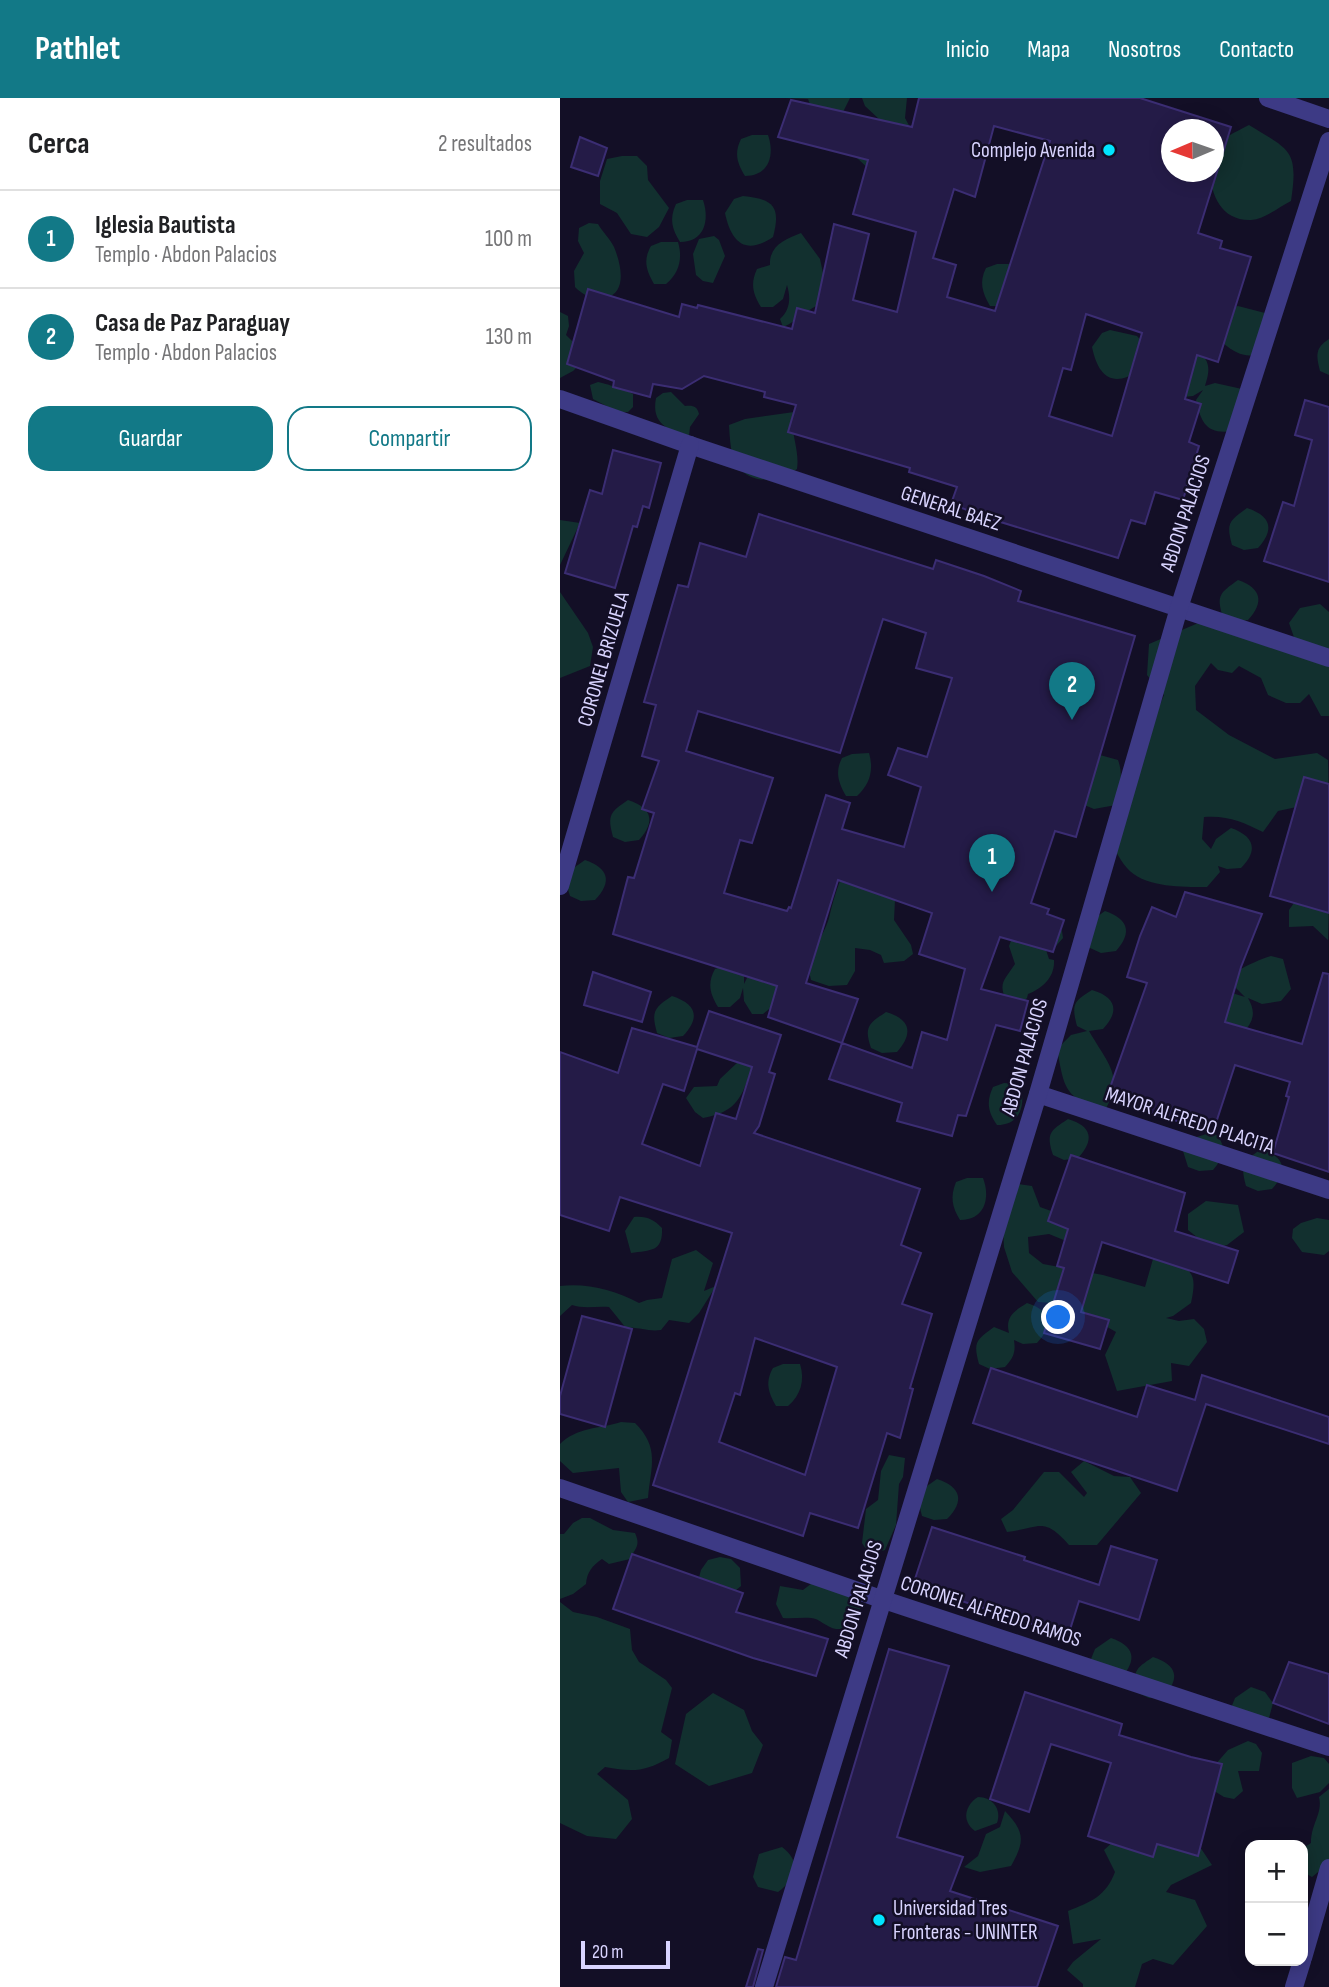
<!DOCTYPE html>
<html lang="es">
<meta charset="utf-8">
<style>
:root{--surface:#fff;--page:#f6f6f6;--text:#202124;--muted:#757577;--line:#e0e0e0;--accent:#127987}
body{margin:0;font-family:"Sofia Sans Condensed",sans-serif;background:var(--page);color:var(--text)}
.controls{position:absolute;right:21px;bottom:21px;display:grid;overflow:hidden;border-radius:14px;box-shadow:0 4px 18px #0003}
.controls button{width:63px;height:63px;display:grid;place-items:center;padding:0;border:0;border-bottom:2px solid var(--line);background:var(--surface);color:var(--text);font:35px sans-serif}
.compass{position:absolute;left:601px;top:21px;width:63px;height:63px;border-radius:50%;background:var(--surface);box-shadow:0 4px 18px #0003;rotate:268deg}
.scale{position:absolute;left:21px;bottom:18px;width:89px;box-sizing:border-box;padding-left:7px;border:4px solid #d9d4ff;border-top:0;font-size:19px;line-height:24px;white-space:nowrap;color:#d9d4ff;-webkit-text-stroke:5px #130f26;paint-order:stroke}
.you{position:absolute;left:499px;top:1220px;width:24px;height:24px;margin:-18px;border:5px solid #fff;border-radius:50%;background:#1a73e8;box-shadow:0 0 0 10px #1a73e833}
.badge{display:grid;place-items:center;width:46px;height:46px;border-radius:50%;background:var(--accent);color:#fff;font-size:23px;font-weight:700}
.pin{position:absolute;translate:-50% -58px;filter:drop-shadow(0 2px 4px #0008)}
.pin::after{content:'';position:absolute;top:37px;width:24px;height:21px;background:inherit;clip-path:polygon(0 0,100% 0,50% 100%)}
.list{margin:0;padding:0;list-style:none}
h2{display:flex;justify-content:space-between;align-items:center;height:91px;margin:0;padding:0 28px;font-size:30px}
h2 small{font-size:23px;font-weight:400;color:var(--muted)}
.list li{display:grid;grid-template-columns:46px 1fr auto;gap:21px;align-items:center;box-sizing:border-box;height:98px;padding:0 28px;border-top:2px solid var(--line)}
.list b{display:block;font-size:26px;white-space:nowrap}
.list p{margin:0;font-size:23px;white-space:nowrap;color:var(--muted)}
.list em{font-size:23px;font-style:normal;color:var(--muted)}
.actions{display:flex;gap:14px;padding:21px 28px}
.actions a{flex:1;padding:16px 0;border:2px solid var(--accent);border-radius:21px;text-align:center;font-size:24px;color:var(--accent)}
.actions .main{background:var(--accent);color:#fff}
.map{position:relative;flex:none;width:769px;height:1889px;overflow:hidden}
header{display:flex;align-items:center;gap:42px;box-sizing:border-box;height:98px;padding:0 35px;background:var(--accent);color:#fff}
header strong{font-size:33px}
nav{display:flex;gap:38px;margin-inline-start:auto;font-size:24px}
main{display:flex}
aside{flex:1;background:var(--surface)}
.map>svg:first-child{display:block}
.green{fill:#12302f}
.building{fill:#241b47;stroke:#3b2d73;stroke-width:2;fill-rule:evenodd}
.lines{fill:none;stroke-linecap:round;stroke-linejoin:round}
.minor{stroke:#3d3a85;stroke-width:18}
.poi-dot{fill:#00e5ff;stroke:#130f26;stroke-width:2.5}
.labels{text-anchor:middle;stroke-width:5;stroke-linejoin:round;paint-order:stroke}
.poi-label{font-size:21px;fill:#d9d4ff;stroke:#130f26;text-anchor:end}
.street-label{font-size:21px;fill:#d9d4ff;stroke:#130f26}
</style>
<header>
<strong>Pathlet</strong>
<nav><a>Inicio</a><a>Mapa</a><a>Nosotros</a><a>Contacto</a></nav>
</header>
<main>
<aside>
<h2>Cerca<small>2 resultados</small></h2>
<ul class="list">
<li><span class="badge">1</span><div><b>Iglesia Bautista</b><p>Templo · Abdon Palacios</p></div><em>100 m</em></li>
<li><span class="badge">2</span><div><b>Casa de Paz Paraguay</b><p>Templo · Abdon Palacios</p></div><em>130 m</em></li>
</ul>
<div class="actions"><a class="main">Guardar</a><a>Compartir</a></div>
</aside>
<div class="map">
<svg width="769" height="1889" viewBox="0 0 769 1889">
<rect width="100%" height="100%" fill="#130f26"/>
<g class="green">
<path d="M225,0H290L281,18L255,21L248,1Z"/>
<path d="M302,0H347L345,20L352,33L310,72L297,60L310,32L319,21L305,8Z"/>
<path d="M689,27C729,52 739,51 731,103C719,109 705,121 691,122C662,123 651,98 650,74H654C654,42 664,40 689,27Z"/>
<path d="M192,37H208C215,57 209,78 185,78C177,65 174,55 181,41Z"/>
<path d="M62,58H77L87,68L88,82L109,110L99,129L87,139L71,136L57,115L40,106V83L47,61Z"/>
<path d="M183,98C214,101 221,109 213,139C185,158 171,144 165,115L174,101Z"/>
<path d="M127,102H143C150,123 144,144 120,144C112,131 109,121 116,106Z"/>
<path d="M29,125L38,126C42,133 50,141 54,149C61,166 68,195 45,200C33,203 23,197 15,189L14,173L24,155L18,143L19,130Z"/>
<path d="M241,135L260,161L263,175L272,192L290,195L297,205C286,206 272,204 262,206C249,209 238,223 223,229L220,221C230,212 231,200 227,187L223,201L213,209H201C193,196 190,186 197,171L210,167C209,148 225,141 241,135Z"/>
<path d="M154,138L159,142L165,158L153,185L143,183L136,177L133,156L139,141Z"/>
<path d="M101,144H118C123,161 119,175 106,186H94C86,172 83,162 91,148Z"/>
<path d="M437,166H454L441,208H430C422,194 419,184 426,170Z"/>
<path d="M678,208L705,215L696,257C682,259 674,254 663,245L669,211Z"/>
<path d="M0,214L8,218L9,228L6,237L14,245L19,267L13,273L0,280Z"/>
<path d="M550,232L577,238L583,245L580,272C552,291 538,278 532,249L542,235Z"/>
<path d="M769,241V277L760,273C756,257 755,250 769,241Z"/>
<path d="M606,253L642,256C651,267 649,275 645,288L655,285L682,291L673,333C647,337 641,325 636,302L643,292L633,298L623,299Z"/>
<path d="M38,284C44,285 69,293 73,296V309L68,314H58L33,301L30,287Z"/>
<path d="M111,294L125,308C133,307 137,308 139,316L130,329L129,338C108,332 91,326 96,300L103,295Z"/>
<path d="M234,314C229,334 240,351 237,371C220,382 196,388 180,371C170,360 170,340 169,327L185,321Z"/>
<path d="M687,410C711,418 715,431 698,450L684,452L672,447C666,425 669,423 687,410Z"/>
<path d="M0,422L20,425L0,467Z"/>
<path d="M678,482C701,490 705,504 688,522L674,524L663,519C656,497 660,495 678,482Z"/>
<path d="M0,494L28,535L33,549L30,568L0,580Z"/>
<path d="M760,506L769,514V618H761L749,596L740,605H726L708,597L701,580L679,568L672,575L658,572L651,565L635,588L636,612L669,637L715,661L757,655L768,662L769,702L718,713L703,734C683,724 667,717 644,719L642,741L651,751L656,741L671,730C694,738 699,752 681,770L667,771L658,768L660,774L647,789C624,789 584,790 567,770C559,761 553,747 546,737L604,597L587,577L589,546L650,520L736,545L729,525L740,510Z"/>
<path d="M309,655C314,672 310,686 297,698H286C278,684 275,674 282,660L292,656Z"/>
<path d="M540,657L558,662C564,678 559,692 556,707L534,711L517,704L526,660Z"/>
<path d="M68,702C92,710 96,723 79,742L65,744L53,739C47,717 50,714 68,702Z"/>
<path d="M25,762C48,770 53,783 35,802L21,803L10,798C3,777 7,774 25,762Z"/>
<path d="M293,780L308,782L324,798L335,802L334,822L351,847L353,856L344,863L324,865L321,857L310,852L295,850V873L287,887L269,888L251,882C245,859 263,841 269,820C272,807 275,796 280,783Z"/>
<path d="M734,805L769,808L768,842L753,828L729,829V812Z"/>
<path d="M545,813C568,821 573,834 556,853L541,855L530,850C523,828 527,826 545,813Z"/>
<path d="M497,828L502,833L503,840L496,848L486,852L489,861L494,862C495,879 483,890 468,896L467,900L458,908L448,906C437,885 444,883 455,866L449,848L454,835Z"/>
<path d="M711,858L723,861L731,891L721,903L702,906L688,900C696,914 694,923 683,935L668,936L656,905L672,895L685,899L674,888L678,873C685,868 703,860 711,858Z"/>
<path d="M165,867L184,876V886L188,878L218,883L214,907L203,916H192L184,903L183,890L180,900L170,909H158C150,896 147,885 155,871Z"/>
<path d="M532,892C556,899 560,913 543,931L529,933C549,968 566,979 542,1017C504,994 505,994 497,951L511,937L527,933L517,928C511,906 514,903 532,892Z"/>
<path d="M112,898C136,906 141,919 123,938L109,940L97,935C91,913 94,910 112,898Z"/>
<path d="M326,914C350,921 354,935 337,954L322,955L311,950C304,929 308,926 326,914Z"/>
<path d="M178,964L192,969C182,999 177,1014 143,1020L135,1014L126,1000L134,989L157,988L160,981Z"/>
<path d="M444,985L460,986C466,1006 461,1027 437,1027C428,1014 426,1004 433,989Z"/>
<path d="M508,1021C532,1028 535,1042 518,1060L504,1062L493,1057C486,1035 490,1033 508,1021Z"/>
<path d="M653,1034C668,1046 664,1059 653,1072L639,1073L628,1069L623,1053L627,1042Z"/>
<path d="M701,1051C725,1059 729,1073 712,1091L698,1093L686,1088C680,1066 683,1064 701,1051Z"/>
<path d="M407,1080H423C431,1101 424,1122 400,1122C392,1109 390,1099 396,1084Z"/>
<path d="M458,1086L472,1088L480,1109L516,1122L511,1145L489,1136L468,1139L469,1155L483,1166L543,1177L585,1189L593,1161L606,1158C631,1173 638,1173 631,1205L613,1218L606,1220L619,1223L634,1221L644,1231L647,1244L629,1268L611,1265L612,1283L557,1293L545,1257L556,1234L507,1206L478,1204L452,1174L444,1149L442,1111Z"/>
<path d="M646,1103L678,1107L684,1134L667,1147L652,1151L628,1132V1116Z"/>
<path d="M74,1119C87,1118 93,1121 102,1130C103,1154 91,1152 71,1155L65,1133Z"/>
<path d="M757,1120L769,1122V1153L764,1157L742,1154L732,1140L733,1131L741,1125Z"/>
<path d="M136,1152L153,1165L144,1193L156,1188L139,1215L129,1225L109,1222L101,1232C88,1234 80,1229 66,1230L49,1209C36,1208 23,1211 12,1207L0,1218V1188C28,1185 54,1192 79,1205L87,1202L102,1200L112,1161Z"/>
<path d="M467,1205C490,1212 495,1226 477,1245L463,1246L454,1242C456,1255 453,1260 445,1269L430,1271L419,1266C413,1244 416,1242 434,1229L449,1235C445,1219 454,1213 467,1205Z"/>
<path d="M223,1266H240C245,1282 241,1297 228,1308H216C208,1294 205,1284 213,1270Z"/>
<path d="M61,1324L75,1325C100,1350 91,1368 88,1400L68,1404L61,1394L59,1370L13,1375L0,1363V1346C17,1329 39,1331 61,1324Z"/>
<path d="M329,1357L345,1360L343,1379L339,1386L336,1427L325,1452L310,1457L302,1445L306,1411L318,1402L321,1373Z"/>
<path d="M524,1363L554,1378L570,1379L581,1395L537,1447H509C483,1418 481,1430 447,1434L441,1421L453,1412L484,1374H499L524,1399L527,1395L511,1374Z"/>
<path d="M377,1381C401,1389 405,1403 387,1421L374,1422L362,1418C356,1396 359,1393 377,1381Z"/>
<path d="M22,1420H30L53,1432L75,1435C81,1448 75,1450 70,1461L49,1466L42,1461C32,1468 27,1474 26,1486L13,1496L0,1501V1436H4L13,1425Z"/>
<path d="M160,1459L171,1461L180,1470L181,1488L165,1501L137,1487L141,1472L148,1462Z"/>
<path d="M260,1479L295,1492C304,1510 304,1533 276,1531C267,1530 259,1520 251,1520C242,1519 232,1521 223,1520L216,1506L220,1488L243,1492Z"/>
<path d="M0,1504L13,1514L37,1519L70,1531L72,1552L79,1564L106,1582L112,1590L101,1634L112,1642L109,1660C84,1674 73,1674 45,1669L37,1676L68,1702L72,1721L56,1741L27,1738L0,1725Z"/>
<path d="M551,1540C574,1548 578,1561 561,1580L531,1561L535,1551Z"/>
<path d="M593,1559C617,1567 621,1580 603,1599L589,1600L578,1595C572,1573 575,1571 593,1559Z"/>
<path d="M691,1589L705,1594L713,1605L709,1620L671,1610L675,1600Z"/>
<path d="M153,1595L184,1612L192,1633L203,1647L192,1675L149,1688L115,1666L126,1616Z"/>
<path d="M688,1643L696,1646L702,1655L699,1673H678L683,1693L674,1701L664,1699L651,1691L648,1675L668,1652Z"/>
<path d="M751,1658L764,1660L769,1666V1685L760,1694L737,1700L732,1690V1665Z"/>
<path d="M769,1691V1765L752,1779L743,1774V1750L751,1745C751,1725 763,1716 759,1699Z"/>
<path d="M418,1699C432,1699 442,1711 437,1725L415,1733C401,1723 405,1707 418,1699Z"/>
<path d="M445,1713C465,1734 465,1743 451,1768L420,1774L404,1769L418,1758L426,1736L440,1729Z"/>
<path d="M564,1734L634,1740L652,1767L611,1787L606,1794L635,1802L647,1828L613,1867L593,1861L582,1866L575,1889H523V1886L507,1872L513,1864L541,1841L513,1846L508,1813C531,1804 546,1798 555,1774L544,1752Z"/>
<path d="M222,1749C242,1764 236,1781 218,1794L198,1789L193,1779L199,1756Z"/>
</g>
<g class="building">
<path d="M359,0H580L671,29L638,135L662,143L660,150L691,159L658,264L637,257L625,301L641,306L629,344L639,348L623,402L595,394L585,426L571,422L558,460L434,422L391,406L397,389L349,374L350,370L228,334L236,307L204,299L205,294L144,278L122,291L93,286L90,299L53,289L54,283L7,266L28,191L119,219L122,206L137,210L138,207L232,231L237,210L255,215L274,126L309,136L293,202L337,214L356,134L293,116L308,62L218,39L231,2L352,29ZM434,28L490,43L435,213L387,199L396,167L373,160L394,91L415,99ZM612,32H654V74H612ZM526,216L582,235L552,338L489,318L503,270L511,272Z"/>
<path d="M20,39L47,50L38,78L11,69Z"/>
<path d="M745,302L769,309V484L704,463L723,404L734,408L752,342L735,337Z"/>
<path d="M53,352L101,365L89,410L83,408L77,429L73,428L55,490L5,475L30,392L42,396Z"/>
<path d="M199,416L373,471L376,462L424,478L461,493L458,503L575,538L516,739L495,733L471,805L489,811L487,816L504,822L493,854L440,839L421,891L468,903L460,933L436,927L406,1018L398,1017L392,1038L337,1023L342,1005L269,981L282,945L208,919L217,888L53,836L68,779L74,780L94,715L82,711L99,663L82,658L96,607L84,604L118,487L128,489L140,445L186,459ZM323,521L366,535L356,570L392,580L367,659L338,650L328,677L361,689L344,749L282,731L290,705L266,697L231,810L229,809L227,813L164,795L180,742L192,745L213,680L126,653L138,613L280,655ZM278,782L372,815L359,856L405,871L387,942L362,934L352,970L282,945L298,901L246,885Z"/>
<path d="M744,679L769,686V815L710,798Z"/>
<path d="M625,794L702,816L681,869L665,924L742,946L763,875L769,876V1074L713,1055L729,999L726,998L730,984L675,967L653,1034L546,1001L587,885L567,879L580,838L592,809L616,819Z"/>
<path d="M33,874L91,894L82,924L24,907Z"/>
<path d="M149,913L221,937L209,974L215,976L199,1028L194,1035L360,1091L341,1147L361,1155L342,1206L372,1216L350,1290L353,1291L340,1340L327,1335L298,1430L250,1415L243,1438L93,1387L172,1135L60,1099L49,1133L0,1117V954L58,975L72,930L137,949ZM137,951L192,969L176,1021L156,1015L140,1068L82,1046L103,986L124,993ZM195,1240L277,1269L245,1377L159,1344L175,1295L180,1297Z"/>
<path d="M511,1057L625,1095L615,1133L678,1153L668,1185L542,1144L521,1214L549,1222L540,1251L484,1235L504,1170L497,1168L508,1131L488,1123Z"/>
<path d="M22,1218L72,1231L45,1329L0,1316V1298Z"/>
<path d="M431,1270L577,1319L587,1287L635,1302L642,1277L769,1319V1346L646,1306L617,1393L413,1325Z"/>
<path d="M372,1429L465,1459L464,1462L539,1487L551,1448L597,1462L579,1522L519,1503L508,1538L353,1487Z"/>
<path d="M72,1456L183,1495L176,1514L268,1541L256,1578L193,1560L53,1511Z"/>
<path d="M329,1551L389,1568L337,1739L403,1759L390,1793L498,1828L477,1889H216L225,1859L236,1862Z"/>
<path d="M729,1564L769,1576V1626L713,1605Z"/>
<path d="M465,1594L562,1626L559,1637L631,1659L662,1666L638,1758L597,1746L593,1759L528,1738L551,1665L491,1646L469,1714L430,1701Z"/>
<path d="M198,1851L203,1852L193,1889H186Z"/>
</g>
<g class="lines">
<g class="minor">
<path d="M708,0L769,21"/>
<path d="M0,301L130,347L769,560"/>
<path d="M0,788L130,347"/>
<path d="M478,996L769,1092"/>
<path d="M0,1390L321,1501L769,1649"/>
<path d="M743,1860L769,1770"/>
<path d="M204,1889L478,996L619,510L769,43"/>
<path d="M734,1889L742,1863"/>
</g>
</g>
<g class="poi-dot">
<circle cx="549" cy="52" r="7"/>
<circle cx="319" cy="1822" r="7"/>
</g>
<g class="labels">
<g class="poi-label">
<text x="535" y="59">Complejo Avenida</text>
<text x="333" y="1817" text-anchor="start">Universidad Tres<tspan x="333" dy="24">Fronteras - UNINTER</tspan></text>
</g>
<g class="street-label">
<text transform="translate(391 410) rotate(18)" y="7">GENERAL BAEZ</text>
<text transform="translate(625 415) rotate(-72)" y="7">ABDON PALACIOS</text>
<text transform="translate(43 561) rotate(-74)" y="7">CORONEL BRIZUELA</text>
<text transform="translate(464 959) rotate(-74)" y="7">ABDON PALACIOS</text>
<text transform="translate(630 1022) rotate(18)" y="7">MAYOR ALFREDO PLACITA</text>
<text transform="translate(298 1501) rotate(-73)" y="7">ABDON PALACIOS</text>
<text transform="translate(431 1513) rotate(18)" y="7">CORONEL ALFREDO RAMOS</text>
</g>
</g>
</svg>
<div class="controls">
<button>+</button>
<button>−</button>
</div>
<svg class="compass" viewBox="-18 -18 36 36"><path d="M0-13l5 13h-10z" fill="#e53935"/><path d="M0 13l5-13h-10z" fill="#757577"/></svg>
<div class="scale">20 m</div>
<div class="you"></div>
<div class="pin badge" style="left:432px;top:794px">1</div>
<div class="pin badge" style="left:512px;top:622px">2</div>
</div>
</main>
